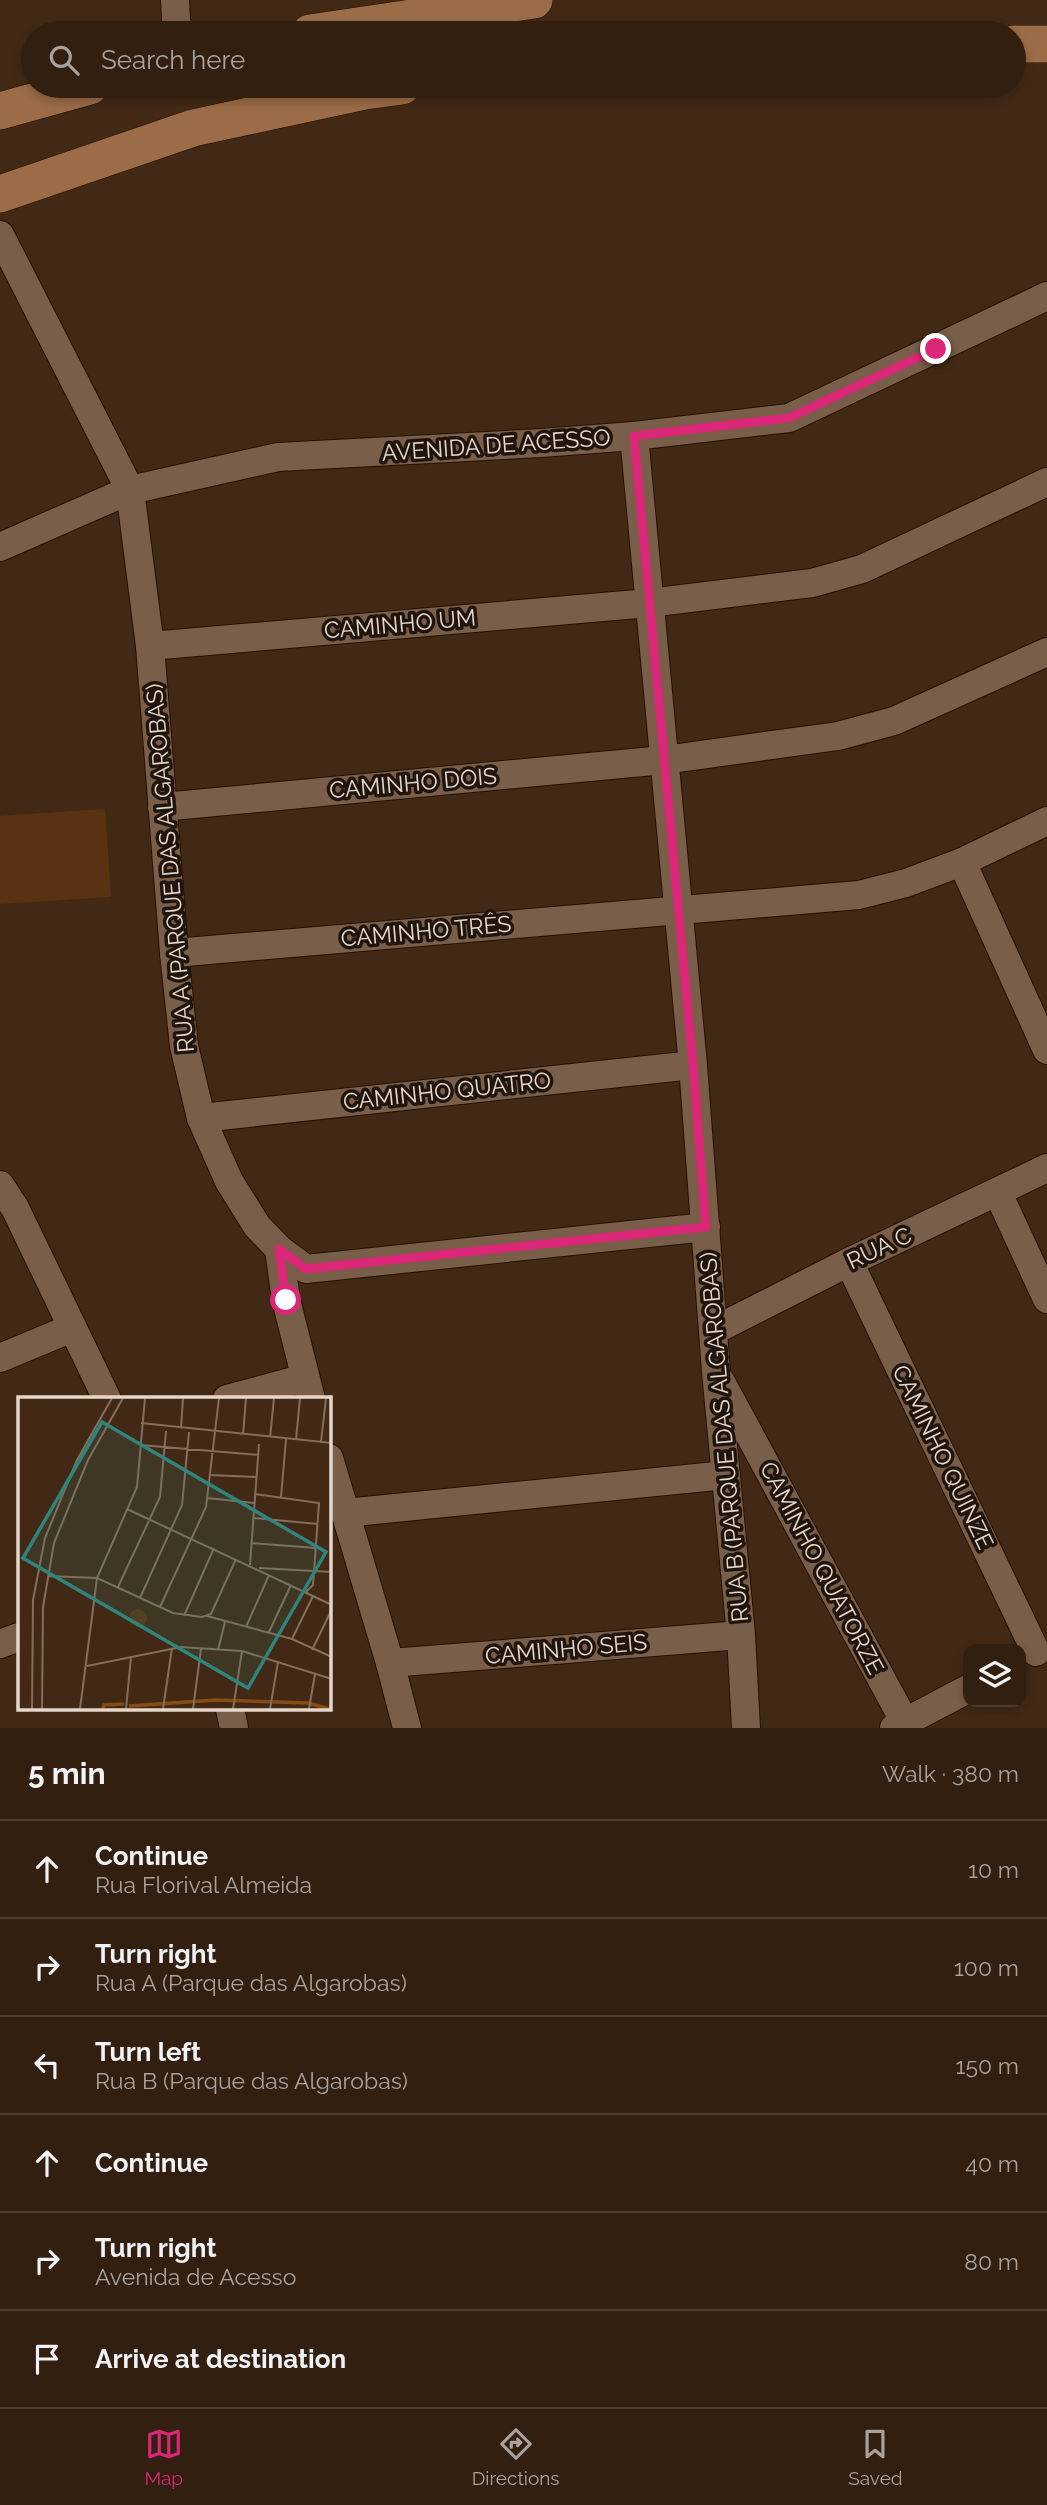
<!DOCTYPE html>
<meta charset="utf-8">
<style>
:root{--surface:#321f10;--page:#3a2719;--text:#f1f3f6;--muted:#a8a29f;--line:#4d3d30;--accent:#db2777}
body{margin:0;font-family:Raleway,sans-serif;background:var(--page);color:var(--text)}
.controls{position:absolute;right:21px;bottom:21px;display:grid;overflow:hidden;border-radius:14px;box-shadow:0 4px 10px #0003}
.controls button{width:63px;height:63px;display:grid;place-items:center;padding:0;border:0;border-bottom:2px solid var(--line);background:var(--surface);color:var(--text);font:35px sans-serif}
.stop{position:absolute;width:21px;height:21px;margin:-16px;border:5px solid #db2777;border-radius:50%;background:#fff}
.stop.end{background:#db2777;border-color:#fff;box-shadow:0 2px 7px #0008}
.list{margin:0;padding:0;list-style:none}
h2{display:flex;justify-content:space-between;align-items:center;height:91px;margin:0;padding:0 28px;font-size:30px}
h2 small{font-size:23px;font-weight:400;color:var(--muted)}
.list li{display:grid;grid-template-columns:46px 1fr auto;gap:21px;align-items:center;box-sizing:border-box;height:98px;padding:0 28px;border-top:2px solid var(--line)}
.list b{display:block;font-size:26px;white-space:nowrap}
.list p{margin:0;font-size:23px;white-space:nowrap;color:var(--muted)}
.list em{font-size:23px;font-style:normal;color:var(--muted)}
.icon{flex:none;width:38px;height:38px;fill:none;stroke:currentColor;stroke-width:2;stroke-linecap:round;stroke-linejoin:round}
.map{position:relative;flex:none;width:1047px;height:1728px;overflow:hidden}
.search{position:absolute;background:var(--surface);box-shadow:0 4px 10px #0003;left:21px;right:21px;top:21px;height:77px;display:flex;align-items:center;gap:18px;box-sizing:border-box;padding:0 24px;border-radius:38px;color:var(--muted);font-size:26px}
.sheet{height:679px;background:var(--surface)}
nav{display:flex;justify-content:space-around;align-items:center;box-sizing:border-box;height:98px;border-top:2px solid var(--line);background:var(--surface);font-size:19px;color:var(--muted)}
nav a{display:grid;justify-items:center;gap:4px}
nav .on{color:var(--accent)}
.map>svg:first-child{display:block}
.green{fill:#593311}
.lines{fill:none;stroke-linecap:round;stroke-linejoin:round}
.minor-casing{stroke:#271101;stroke-width:30}
.major-casing{stroke:#271101;stroke-width:38}
.minor{stroke:#795e49;stroke-width:28}
.major{stroke:#9b6c47;stroke-width:37}
.route{stroke:#db2777;stroke-width:9}
.labels{text-anchor:middle;stroke-width:7;stroke-linejoin:round;paint-order:stroke}
.street-label{font-size:23px;fill:#e6d6ca;stroke:#20150d}
.inset-river{fill:none;stroke:#874c13;stroke-width:3.5}
.inset-road{fill:none;stroke:#846e5e;stroke-width:2}
.view{fill:#2f847c;fill-opacity:0.15;stroke:#2f847c;stroke-width:3.5}
.inset-edge{fill:none;stroke:#e6d6ca;stroke-width:3.5}
</style>
<div class="map">
<svg width="1047" height="1728" viewBox="0 0 1047 1728">
<rect width="100%" height="100%" fill="#422916"/>
<path class="green" d="M105,809L111,897L0,904V816Z"/>
<g class="lines">
<defs>
<g id="minor">
<path d="M175,0L176,21L180,33"/>
<path d="M0,235L130,490L150,646L174,953L184,1046L201,1118L229,1181L257,1226L279,1249L306,1269L706,1227"/>
<path d="M634,436L693,1065L716,1372L741,1635L746,1728"/>
<path d="M0,547L130,490L278,457L541,443L634,436L789,418L1047,296"/>
<path d="M150,646L649,603L812,583L862,569L1047,482"/>
<path d="M162,807L664,760L838,736L894,721L1047,652"/>
<path d="M962,862L1047,1050"/>
<path d="M174,953L859,895L906,883L962,862L1047,821"/>
<path d="M201,1118L693,1065"/>
<path d="M0,1185L15,1208L107,1399"/>
<path d="M998,1193L1047,1299"/>
<path d="M279,1249L286,1300L311,1399"/>
<path d="M849,1262L1036,1652"/>
<path d="M713,1331L849,1262L1047,1168"/>
<path d="M0,1358L72,1328"/>
<path d="M721,1382L908,1728"/>
<path d="M227,1399L305,1378"/>
<path d="M329,1458L390,1663L407,1728"/>
<path d="M345,1513L726,1475"/>
<path d="M0,1644L19,1637"/>
<path d="M390,1663L741,1635"/>
<path d="M230,1709L234,1728"/>
<path d="M894,1728L968,1689"/>
</g>
<g id="major">
<path d="M310,33L534,0"/>
<path d="M1014,44H1047"/>
<path d="M0,111L90,86"/>
<path d="M0,194L193,128L365,91L402,86"/>
</g>
</defs>
<use href="#minor" class="minor-casing"/>
<use href="#major" class="major-casing"/>
<use href="#minor" class="minor"/>
<use href="#major" class="major"/>
</g>
<g class="lines">
<path class="route" d="M286,1300L279,1249L306,1269L706,1227L693,1065L634,436L789,418L936,349"/>
</g>
<g class="labels">
<g class="street-label">
<text transform="translate(496 445) rotate(-4)" y="8">AVENIDA DE ACESSO</text>
<text transform="translate(400 624) rotate(-5)" y="8">CAMINHO UM</text>
<text transform="translate(413 783) rotate(-5)" y="8">CAMINHO DOIS</text>
<text transform="translate(170 868) rotate(-95)" y="8">RUA A (PARQUE DAS ALGAROBAS)</text>
<text transform="translate(426 931) rotate(-5)" y="8">CAMINHO TRÊS</text>
<text transform="translate(447 1091) rotate(-6)" y="8">CAMINHO QUATRO</text>
<text transform="translate(879 1248) rotate(-25)" y="8">RUA C</text>
<text transform="translate(724 1437) rotate(-95)" y="8">RUA B (PARQUE DAS ALGAROBAS)</text>
<text transform="translate(943 1457) rotate(64)" y="8">CAMINHO QUINZE</text>
<text transform="translate(822 1568) rotate(62)" y="8">CAMINHO QUATORZE</text>
<text transform="translate(566 1649) rotate(-5)" y="8">CAMINHO SEIS</text>
</g>
</g>
<g transform="translate(18 1397)">
<rect width="313" height="313" fill="#422916"/>
<path d="M111 221a9 9 0 1 1 18 0a9 9 0 1 1-18 0Z" fill="#593311"/>
<path class="inset-river" d="M111,309L198,303L290,306L312,312M85,312L86,308L106,307"/>
<path class="inset-road" d="M123,26L314,46M163,31L165,1M225,38L228,1M252,41L256,1M278,43L282,1M303,45L308,1M122,48L241,58M191,78L239,80M237,97L301,106L295,188L288,195M263,100L268,42M189,101L236,106M109,112L314,208M235,121L300,127M233,146L298,151M232,168L241,47M241,171L314,175M30,179L79,181L155,216L184,220L193,217L218,162M100,190L142,100L148,34M122,201L164,108L171,35M142,210L188,110L201,1M166,219L196,151M189,219L274,242L314,260M228,230L251,178M251,235L273,188M274,242L295,199M200,253L207,225M294,253L314,212M69,269L163,250L224,254L314,282M14,312L15,203L27,141L59,63L94,1M24,312L25,210L36,146L70,63L105,1M62,312L79,181L119,90L127,1M108,312L113,260M145,312L154,251M175,312L183,252M215,312L224,254M252,312L260,265M291,312L297,277"/>
<path class="view" d="M84,25L308,155L230,291L5,161Z"/>
<rect width="313" height="313" class="inset-edge"/>
</g>
</svg>
<div class="controls">
<button><svg class="icon" aria-label="layers" viewBox="0 0 24 24"><path d="M12 4l9 5-9 5-9-5zM3 14l9 5 9-5"/></svg></button>
</div>
<div class="stop" style="left:286px;top:1300px"></div>
<div class="stop end" style="left:936px;top:349px"></div>
<div class="search"><svg class="icon" aria-label="search" viewBox="0 0 24 24"><circle cx="10" cy="10" r="6"/><path d="M15 15l6 6"/></svg>Search here</div>
</div>
<section class="sheet">
<h2>5 min<small>Walk · 380 m</small></h2>
<ul class="list">
<li><svg class="icon" aria-label="ahead" viewBox="0 0 24 24"><path d="M12 20V5M6 11l6-6 6 6"/></svg><div><b>Continue</b><p>Rua Florival Almeida</p></div><em>10 m</em></li>
<li><svg class="icon" aria-label="right" viewBox="0 0 24 24"><path d="M7 20v-9h11M14 6l5 5-5 5"/></svg><div><b>Turn right</b><p>Rua A (Parque das Algarobas)</p></div><em>100 m</em></li>
<li><svg class="icon" aria-label="left" viewBox="0 0 24 24"><path d="M17 20v-9H6M10 6l-5 5 5 5"/></svg><div><b>Turn left</b><p>Rua B (Parque das Algarobas)</p></div><em>150 m</em></li>
<li><svg class="icon" aria-label="ahead" viewBox="0 0 24 24"><path d="M12 20V5M6 11l6-6 6 6"/></svg><div><b>Continue</b></div><em>40 m</em></li>
<li><svg class="icon" aria-label="right" viewBox="0 0 24 24"><path d="M7 20v-9h11M14 6l5 5-5 5"/></svg><div><b>Turn right</b><p>Avenida de Acesso</p></div><em>80 m</em></li>
<li><svg class="icon" aria-label="arrive" viewBox="0 0 24 24"><path d="M6 21V4h12l-3 4 3 4H6"/></svg><div><b>Arrive at destination</b></div></li>
</ul>
</section>
<nav>
<a class="on"><svg class="icon" aria-label="map" viewBox="0 0 24 24"><path d="M3 6l6-2 6 2 6-2v14l-6 2-6-2-6 2zM9 4v14M15 6v14"/></svg>Map</a>
<a><svg class="icon" aria-label="directions" viewBox="0 0 24 24"><path d="M12 3l9 9-9 9-9-9zM9 14v-3h6M13 9l2 2-2 2"/></svg>Directions</a>
<a><svg class="icon" aria-label="saved" viewBox="0 0 24 24"><path d="M7 4h10v16l-5-4-5 4z"/></svg>Saved</a>
</nav>
